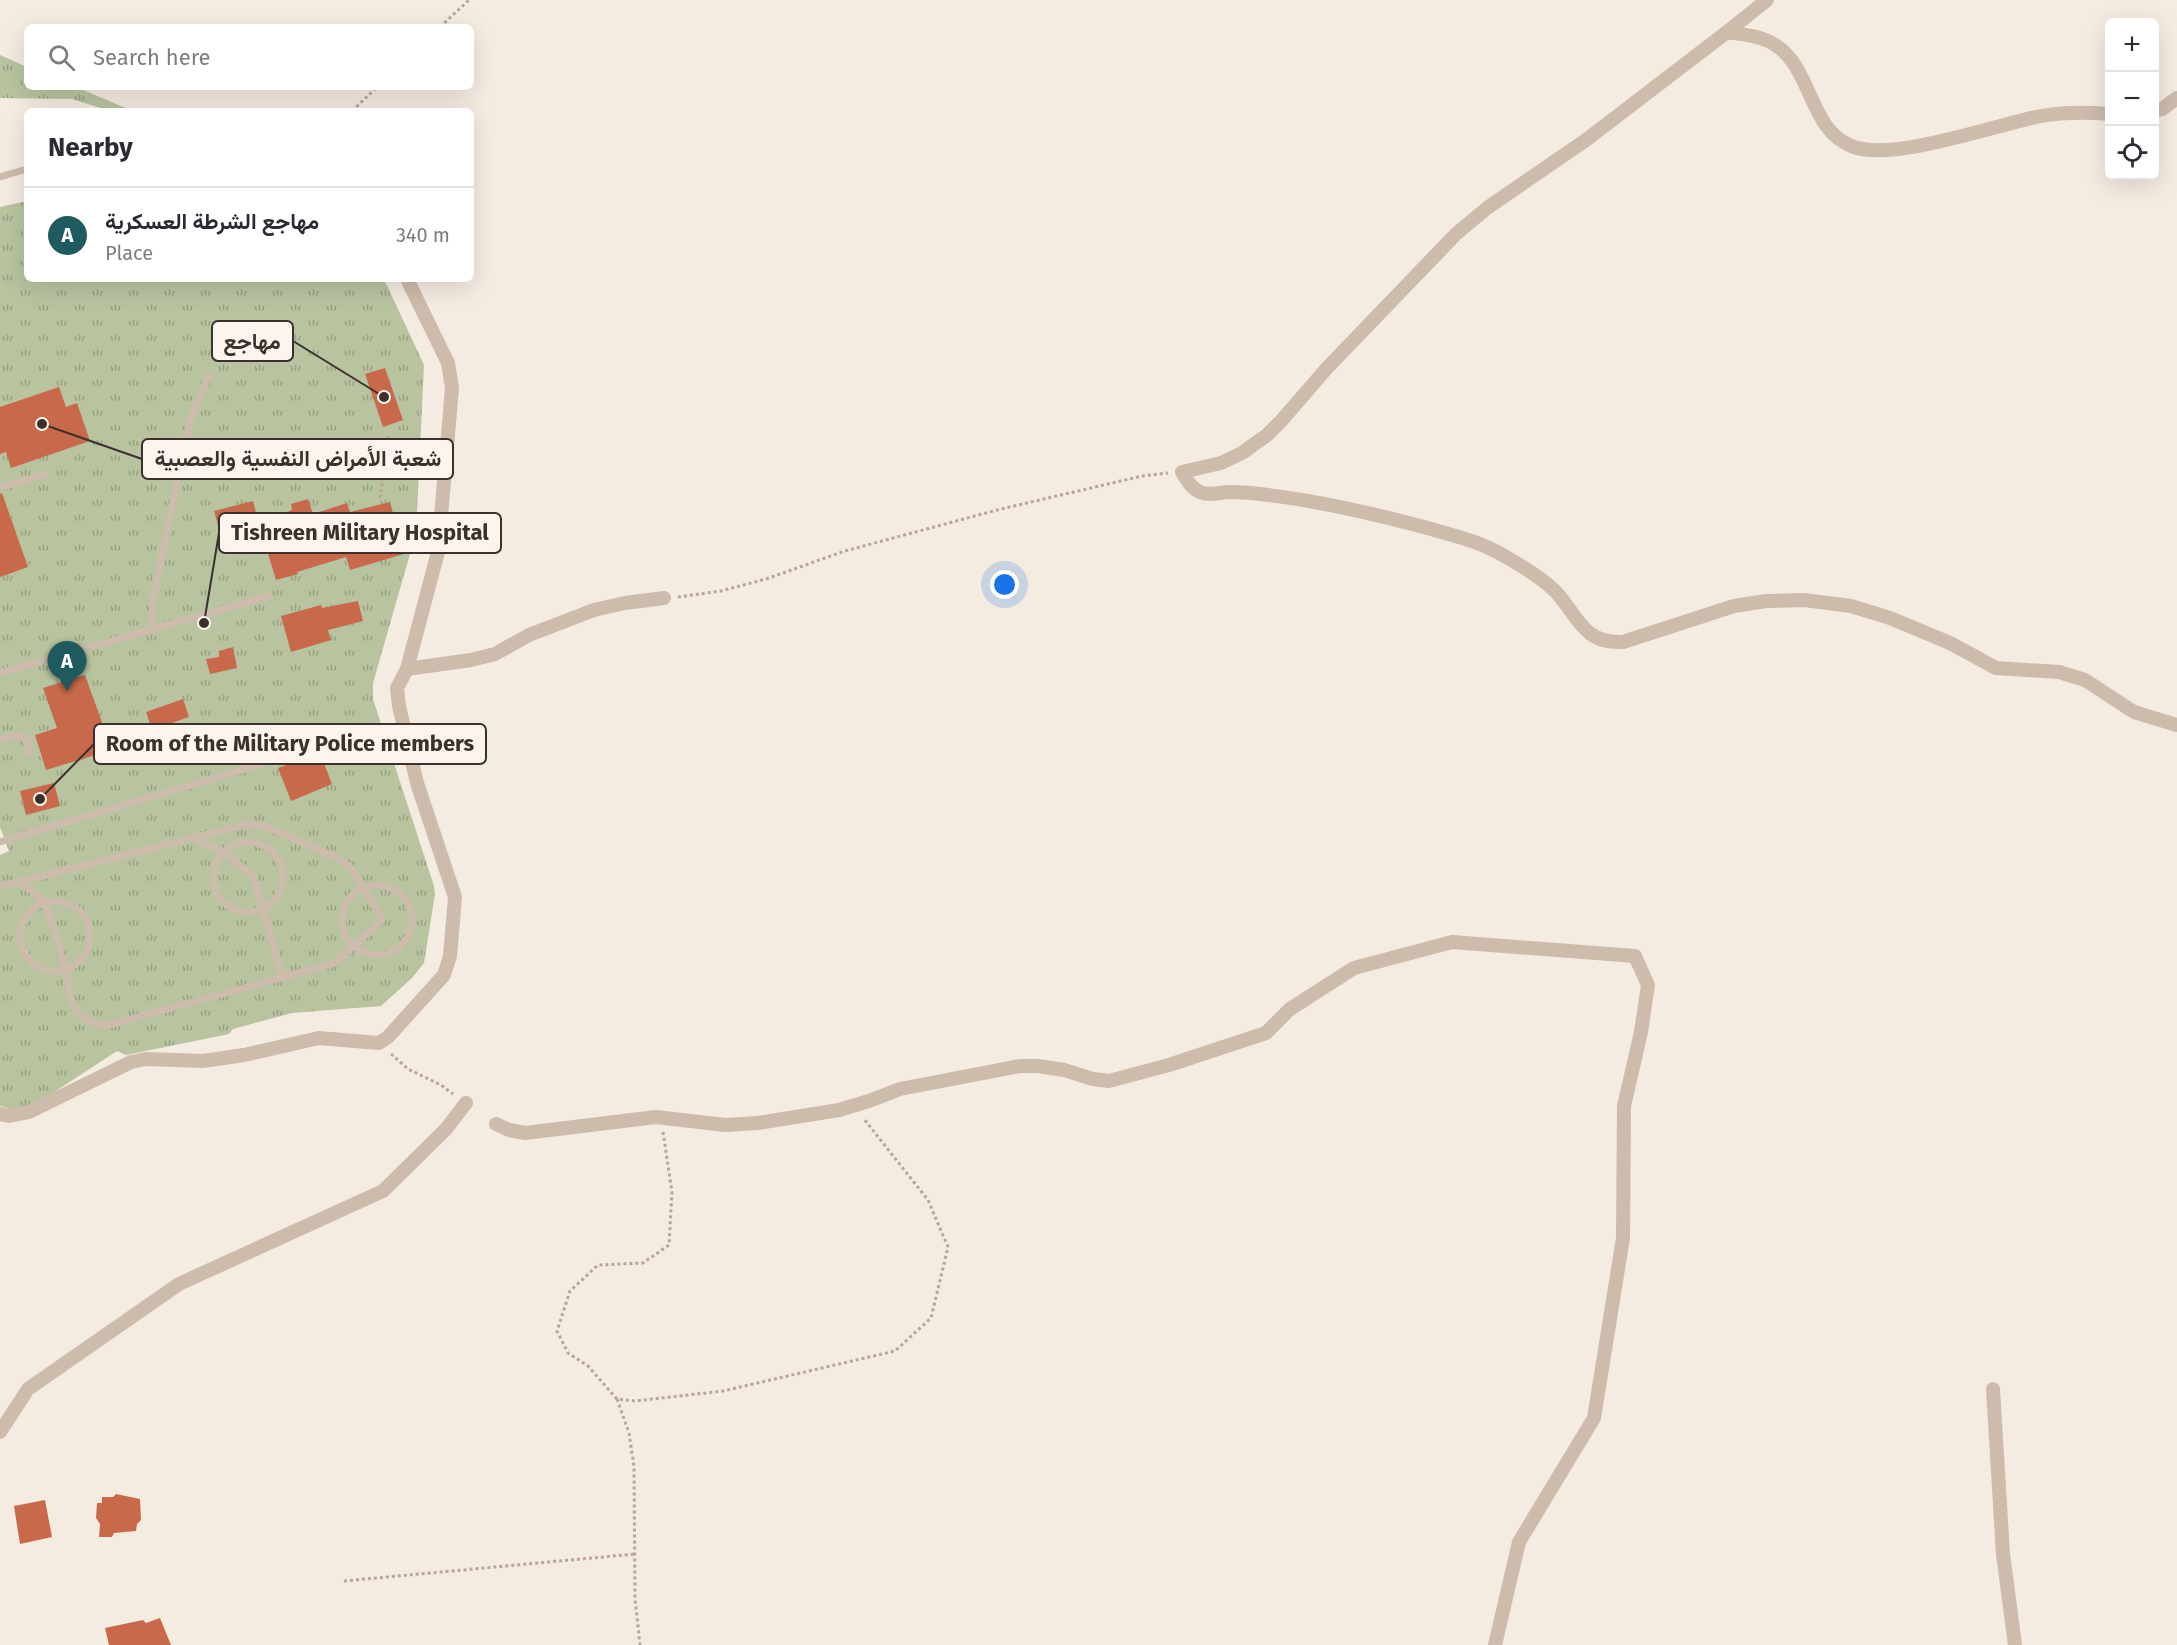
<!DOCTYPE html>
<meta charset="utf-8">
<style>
:root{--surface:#fff;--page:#f2f2f3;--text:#2b2b33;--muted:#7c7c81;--line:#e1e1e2;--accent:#1f5a5e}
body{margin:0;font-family:"Fira Sans",Vazirmatn,sans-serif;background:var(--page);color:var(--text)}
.controls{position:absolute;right:18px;top:18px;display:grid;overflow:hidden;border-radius:9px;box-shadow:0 6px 24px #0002}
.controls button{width:54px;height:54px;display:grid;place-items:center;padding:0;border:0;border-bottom:2px solid var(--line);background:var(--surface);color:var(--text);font:30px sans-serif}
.you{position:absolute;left:1005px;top:585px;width:21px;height:21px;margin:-15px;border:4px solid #fff;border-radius:50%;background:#1a73e8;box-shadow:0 0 0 9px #1a73e833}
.badge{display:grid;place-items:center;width:39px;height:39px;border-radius:50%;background:var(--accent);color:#fff;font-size:20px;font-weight:700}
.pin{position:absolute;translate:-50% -50px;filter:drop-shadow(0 2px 3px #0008)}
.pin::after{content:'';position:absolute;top:32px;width:21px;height:18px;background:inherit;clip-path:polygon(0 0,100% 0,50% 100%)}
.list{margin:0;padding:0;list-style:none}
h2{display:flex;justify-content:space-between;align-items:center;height:78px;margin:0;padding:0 24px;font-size:26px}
h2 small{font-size:20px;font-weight:400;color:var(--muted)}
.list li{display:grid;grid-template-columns:39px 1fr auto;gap:18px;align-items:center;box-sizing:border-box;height:96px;padding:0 24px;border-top:2px solid var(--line)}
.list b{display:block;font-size:22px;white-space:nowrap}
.list p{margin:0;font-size:20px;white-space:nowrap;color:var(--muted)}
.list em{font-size:20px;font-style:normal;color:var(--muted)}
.icon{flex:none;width:33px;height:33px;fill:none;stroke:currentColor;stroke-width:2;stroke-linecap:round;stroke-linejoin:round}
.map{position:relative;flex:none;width:2177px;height:1645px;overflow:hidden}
.search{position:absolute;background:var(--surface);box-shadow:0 6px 24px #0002;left:24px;top:24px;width:450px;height:66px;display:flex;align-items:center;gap:15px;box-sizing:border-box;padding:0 21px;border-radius:9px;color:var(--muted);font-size:22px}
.panel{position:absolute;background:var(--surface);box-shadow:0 6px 24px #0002;left:24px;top:108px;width:450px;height:174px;border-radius:9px}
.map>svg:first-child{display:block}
.grass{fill:url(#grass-tufts)}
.building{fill:#c8694b}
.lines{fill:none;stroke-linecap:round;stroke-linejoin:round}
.path{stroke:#b9a596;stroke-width:3;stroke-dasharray:3 3;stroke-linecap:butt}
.service{stroke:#cdbbac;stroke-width:7}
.minor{stroke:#cdbbac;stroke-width:14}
.leader{fill:none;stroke:#3b302b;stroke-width:2}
.callout-dot{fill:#3b302b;stroke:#fbf5ee;stroke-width:2}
.callout{fill:#fbf5ee;stroke:#3b302b;stroke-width:2}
.callout-label{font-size:22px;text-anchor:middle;font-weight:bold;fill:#3b302b}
</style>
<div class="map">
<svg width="2177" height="1645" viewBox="0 0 2177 1645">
<defs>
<pattern id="grass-tufts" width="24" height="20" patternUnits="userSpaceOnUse" patternTransform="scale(1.5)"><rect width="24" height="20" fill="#b8c4a0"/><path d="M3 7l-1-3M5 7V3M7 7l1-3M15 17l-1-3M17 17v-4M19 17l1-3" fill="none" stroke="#97a083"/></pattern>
</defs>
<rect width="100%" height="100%" fill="#f4ebe1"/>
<g class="grass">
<path d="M0,55L27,67V87H76L133,111H110L72,99L0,98Z"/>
<path d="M27,201V279H384L424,365L416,533L373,683V699L434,886L435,894L424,963L412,978L381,1006L292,1013L233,1029L229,1034L126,1055L117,1051L22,1113L0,1106V855L9,851L0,827V207Z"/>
</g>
<g class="building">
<path d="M385,368L403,420L383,427L365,374Z"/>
<path d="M59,387L66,407L77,403L90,441L11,468L6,452L0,454V407Z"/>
<path d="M2,493L28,567L0,577V494Z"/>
<path d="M308,499L313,514L347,503L350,512L390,502L404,554L350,570L346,557L297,572L298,574L276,580L259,524L292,510L291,504Z"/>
<path d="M253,501L259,524L220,533L214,511Z"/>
<path d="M358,601L363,621L328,630L331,640L291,652L281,616L321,605L322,608Z"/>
<path d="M233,647L237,668L210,674L206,659L219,657V651Z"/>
<path d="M85,675L112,750L46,770L35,735L57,728L43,688Z"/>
<path d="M183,699L189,717L152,730L146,712Z"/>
<path d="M320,753L332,784L291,801L278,768Z"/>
<path d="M54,783L60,806L26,815L20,791Z"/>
<path d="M116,1494L140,1499L141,1520L137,1524L136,1531L114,1533L112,1537H99L100,1524L96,1518L97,1503H102V1497H113Z"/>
<path d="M45,1500L52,1537L20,1544L14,1506Z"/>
<path d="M160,1618L171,1645H109L105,1628L143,1620L146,1623Z"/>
</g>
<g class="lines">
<g class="path">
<path d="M440,27L469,0"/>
<path d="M352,111L377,87"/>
<path d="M380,498L389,436"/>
<path d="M678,597L721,591L766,579L845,551L997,510L1142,476L1168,473"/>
<path d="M391,1054L408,1069L441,1085L453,1094"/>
<path d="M663,1132L672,1192L669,1245L643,1263L598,1265L570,1291L557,1331L568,1353L588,1366L617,1399L635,1401L723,1391L895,1351L931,1318L948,1247L928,1200L864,1119"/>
<path d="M617,1399L629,1433L634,1466L635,1598L640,1645"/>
<path d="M344,1581L635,1554"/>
</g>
<g class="service">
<path d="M0,177L27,169"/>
<path d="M0,488L46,474"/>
<path d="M152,630L153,599L190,421L209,375"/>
<path d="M0,673L269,596"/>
<path d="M0,740L10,736L27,738L29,754"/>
<path d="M194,838L225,853L253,876L283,978"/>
<path d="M0,842L329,744"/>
<circle cx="248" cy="877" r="35"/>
<circle cx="377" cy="920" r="35"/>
<path d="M0,886L19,882L248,824L268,827L337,858L349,866L365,889L382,920L335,963L109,1025C71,1024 72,1001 65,971C62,956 51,914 44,903C40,895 27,888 19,882"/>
<circle cx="55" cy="936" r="35"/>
</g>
<g class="minor">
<path d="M1767,0L1727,32L1586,140L1487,208L1456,234L1327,368L1282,420L1267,435L1242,453L1221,463L1182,472C1187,480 1191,488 1200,492C1209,496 1217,493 1227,492C1240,492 1255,493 1268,495C1318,501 1371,513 1420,526C1448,534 1481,541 1506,557C1522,566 1541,577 1555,591C1578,615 1582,644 1623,642L1734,606L1766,601L1804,600L1851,606L1890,618L1950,643L1996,668L2059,672L2085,680L2134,712L2177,725"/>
<path d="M1727,32C1739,34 1752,35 1763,39C1815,57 1804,130 1854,147C1896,161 1995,125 2041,116C2064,112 2086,112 2110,114"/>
<path d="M2154,111L2162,109L2177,98"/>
<path d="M407,669L471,660L495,654L529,635L594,610L625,603L664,598"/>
<path d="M0,1114L9,1116L29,1112L131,1062L146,1059L203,1061L244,1055L319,1038L379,1043L388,1037L444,975L450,956L455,897L417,783L399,706L397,688L407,669L438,552L452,388L448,363L407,279"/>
<path d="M496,1124L509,1130L525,1133L656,1117L725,1125L758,1123L839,1110L869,1101L900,1089L1020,1066H1038L1064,1070L1093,1079L1109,1081L1169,1065L1266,1033L1290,1009L1354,968L1452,942L1635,956L1648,985L1641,1032L1624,1106L1623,1238L1594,1418L1519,1542L1495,1645"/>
<path d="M1993,1389L2003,1554L2015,1645"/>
<path d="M0,1432L28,1389L179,1284L383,1191L446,1129L466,1103"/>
</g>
</g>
<path class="leader" d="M384 397L293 341M42 424L142 459M204 623L219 533M40 799L94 744"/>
<g class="callout-dot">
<circle cx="384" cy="397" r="6"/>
<circle cx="42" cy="424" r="6"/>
<circle cx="204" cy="623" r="6"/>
<circle cx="40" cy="799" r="6"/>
</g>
<g class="callout">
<rect x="212" y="321" width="81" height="40" rx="6"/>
<rect x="142" y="439" width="311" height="40" rx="6"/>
<rect x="219" y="513" width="282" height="40" rx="6"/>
<rect x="94" y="724" width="392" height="40" rx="6"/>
</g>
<g class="callout-label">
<text x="252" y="349">مهاجع</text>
<text x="298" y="466">شعبة الأمراض النفسية والعصبية</text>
<text x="360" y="540">Tishreen Military Hospital</text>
<text x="290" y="751">Room of the Military Police members</text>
</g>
</svg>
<div class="controls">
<button>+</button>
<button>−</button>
<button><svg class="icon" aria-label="locate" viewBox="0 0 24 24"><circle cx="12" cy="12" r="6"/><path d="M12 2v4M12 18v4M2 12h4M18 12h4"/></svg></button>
</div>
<div class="you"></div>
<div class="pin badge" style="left:67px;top:691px">A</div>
<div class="search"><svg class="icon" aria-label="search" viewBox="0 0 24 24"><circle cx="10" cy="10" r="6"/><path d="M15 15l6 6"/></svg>Search here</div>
<section class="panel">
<h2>Nearby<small></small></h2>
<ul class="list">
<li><span class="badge">A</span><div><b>مهاجع الشرطة العسكرية</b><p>Place</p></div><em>340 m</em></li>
</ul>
</section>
</div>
